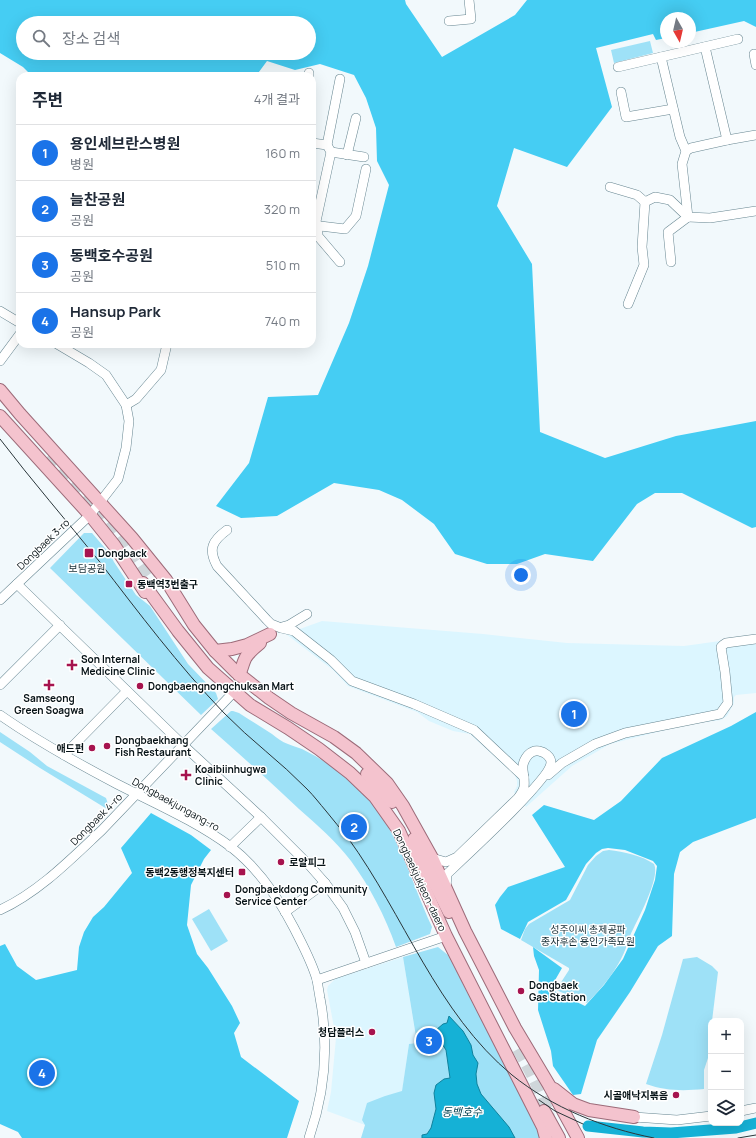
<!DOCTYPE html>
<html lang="ko">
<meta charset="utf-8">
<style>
:root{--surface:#fff;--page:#f2f2f3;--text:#1f2937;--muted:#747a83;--line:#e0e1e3;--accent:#1a73e8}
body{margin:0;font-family:Manrope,"Noto Sans KR",sans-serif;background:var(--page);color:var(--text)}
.controls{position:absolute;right:12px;bottom:12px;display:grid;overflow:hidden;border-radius:8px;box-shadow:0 4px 16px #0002}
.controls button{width:36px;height:36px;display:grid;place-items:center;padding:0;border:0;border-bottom:1px solid var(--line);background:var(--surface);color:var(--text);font:20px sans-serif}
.compass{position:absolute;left:660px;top:12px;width:36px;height:36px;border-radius:50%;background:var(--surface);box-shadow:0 4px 16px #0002;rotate:172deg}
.you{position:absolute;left:521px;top:575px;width:14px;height:14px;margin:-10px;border:3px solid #fff;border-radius:50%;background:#1a73e8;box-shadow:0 0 0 6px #1a73e833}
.badge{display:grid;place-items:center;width:26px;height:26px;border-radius:50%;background:var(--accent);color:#fff;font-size:13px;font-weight:700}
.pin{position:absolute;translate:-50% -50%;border:2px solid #fff;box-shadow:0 1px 4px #0006}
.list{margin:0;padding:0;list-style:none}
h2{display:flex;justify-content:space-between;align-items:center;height:52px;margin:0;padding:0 16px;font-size:17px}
h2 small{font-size:13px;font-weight:400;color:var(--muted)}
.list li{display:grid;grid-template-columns:26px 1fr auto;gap:12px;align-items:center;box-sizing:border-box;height:56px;padding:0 16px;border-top:1px solid var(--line)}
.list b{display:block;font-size:15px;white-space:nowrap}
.list p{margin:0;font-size:13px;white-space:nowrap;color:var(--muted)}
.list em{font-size:13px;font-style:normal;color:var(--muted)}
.icon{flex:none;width:22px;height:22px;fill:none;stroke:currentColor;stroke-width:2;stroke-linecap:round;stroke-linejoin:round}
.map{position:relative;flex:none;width:756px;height:1138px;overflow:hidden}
.search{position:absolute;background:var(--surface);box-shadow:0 4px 16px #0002;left:16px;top:16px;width:300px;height:44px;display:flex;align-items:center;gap:10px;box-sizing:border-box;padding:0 14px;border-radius:22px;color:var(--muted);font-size:15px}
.panel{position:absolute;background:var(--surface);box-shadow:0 4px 16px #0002;left:16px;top:72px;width:300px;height:276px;border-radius:12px}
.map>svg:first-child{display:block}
.built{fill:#dcf6ff}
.green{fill:#9ee1f7}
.forest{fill:#45cdf3;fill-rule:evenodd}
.water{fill:#15b1d6;stroke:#10819c}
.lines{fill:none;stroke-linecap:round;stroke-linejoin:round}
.river{stroke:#15b1d6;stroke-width:11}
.major-tunnel{stroke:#cfd6da;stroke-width:12;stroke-dasharray:12 6;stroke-linecap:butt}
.minor-casing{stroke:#678691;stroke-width:10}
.major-casing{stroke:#9c6b79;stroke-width:14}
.minor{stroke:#fff;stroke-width:9}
.major{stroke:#f4c3ce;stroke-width:12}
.tram{stroke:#2a363a;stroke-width:1}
.poi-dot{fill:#a6134e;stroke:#fff;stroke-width:1.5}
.labels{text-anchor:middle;stroke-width:3;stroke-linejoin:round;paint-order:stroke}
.street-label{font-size:10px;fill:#061216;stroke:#fff}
.poi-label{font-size:10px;font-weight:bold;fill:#061216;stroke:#fff;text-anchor:start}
.park-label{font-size:10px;fill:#172d35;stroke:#fff}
.water-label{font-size:11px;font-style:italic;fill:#084554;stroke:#fff}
</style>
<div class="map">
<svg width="756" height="1138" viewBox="0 0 756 1138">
<rect width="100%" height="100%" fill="#f2f9fc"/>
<g class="built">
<path d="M322,621L483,634L567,643L684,646L756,636V693L736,695L734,697V703L727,716L721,720L688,724L610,744L572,766L526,807L514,792L517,786V781L515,775L470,734L453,731L429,721L417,712L348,686L333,670L286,634Z"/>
<path d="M403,957L417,1044H409L402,1092L385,1096L365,1125L327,1111L331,1092L336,1038L327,990L328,986L335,979Z"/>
</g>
<g class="green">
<path d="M650,41L653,53L614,63L611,50Z"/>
<path d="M84,533H92L110,554L114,562L136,595L150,606L188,664L216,693L218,699L201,715L50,568Z"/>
<path d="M231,711H233L239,713C250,720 261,727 272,734C277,738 282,742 288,744C292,746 297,747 302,749C318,757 334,767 348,778C395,816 408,875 432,927L430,934L396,947C385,916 370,887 351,861C336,841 317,825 299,809C270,782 241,755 211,729Z"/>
<path d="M0,732L30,752L47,766L106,798L109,807L107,809L40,768L0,742Z"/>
<path d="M609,850C624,852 641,855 654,864C661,878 636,922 630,936C627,944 625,952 621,959C612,976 600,990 587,1003L556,990L569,970V968L521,940L525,929L529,924L570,900L588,865L596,856L603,851Z"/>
<path d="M209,909L228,941L211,951L192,919Z"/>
<path d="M438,947L448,955L486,1029L530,1106L543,1138H361L365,1125L362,1120L367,1103L385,1096L402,1091L409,1044L417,1043L403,957Z"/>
<path d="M697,957L712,966L718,972L712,1021H711V1032L708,1058L704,1070V1089C683,1091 666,1091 646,1084L662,1035L683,959Z"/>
</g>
<g class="forest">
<path d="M0,0H405L406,4L442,57L515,15L527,0H756V27L744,21L690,33V18H666V38L656,40L653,34L596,48L612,107L567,167L514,148L497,206L532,264L540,432L605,458L676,436L756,421V527L752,528L682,493H655L637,504L593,561L545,554L517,564H487L455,554L434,524L402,500L379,490L334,483L277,516L241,518L216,506L249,463L268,397L318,395L349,323L368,266L389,185L377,161L376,128L366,98L354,75L320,64L295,70L267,61L256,76L31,75L23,67L0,53ZM23,23H309V53H23Z"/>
<path d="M756,712V818L693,842L680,852L674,874L672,936L658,946L630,992L597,1040L581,1094L573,1095L553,1066L551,1051L538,1010L539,970L534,956L533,947L562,968L550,989L585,1006L604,985L623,959L645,910L655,880L657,866L653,861L625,850L608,848L602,849L596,853L586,864L566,900L528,922L520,939L501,929L495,905L500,897L508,887L565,867L532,815L544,805L594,820L621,801L662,758L731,726Z"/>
<path d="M151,813L191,835L211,850L204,859L191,885L187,925L197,954L208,968L232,1006L240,1023L234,1033L241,1057L299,1101L287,1138H22L18,1132L0,1124V946L5,944L17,966L36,980L77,970L79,947L84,932L93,917L104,907L132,873L121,848Z"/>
</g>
<path class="water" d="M449,1016L463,1031L471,1045L473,1055L478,1063L476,1074L477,1084L481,1094L509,1127L515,1138H422V1135L427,1134L431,1128L436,1109L434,1093L436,1085L444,1079L450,1078L446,1050L439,1039L436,1030L443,1024L447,1023Z"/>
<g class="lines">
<path class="river" d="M588,1126L643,1132L671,1133L736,1128L756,1123"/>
<g class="major-tunnel">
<path d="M47,457L95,512"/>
<path d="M99,507L149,580"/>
<path d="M518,1049C531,1072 544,1096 550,1121"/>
</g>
<defs>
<g id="minor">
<path d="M449,21L471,19L469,0"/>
<path d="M754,54L756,65"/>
<path d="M661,57L680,137L686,151L682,164L688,217"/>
<path d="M618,67L738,39"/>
<path d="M309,76V73"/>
<path d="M621,92L626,117L673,109"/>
<path d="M727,140L756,135"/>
<path d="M312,143L327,145L331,152L315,226"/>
<path d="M327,145L340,79"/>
<path d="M686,151L691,148L727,140L705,47"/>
<path d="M331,152L364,157"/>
<path d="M347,155L356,118"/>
<path d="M610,187L637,195L645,202"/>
<path d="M688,217L710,218L756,211"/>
<path d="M312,225L345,229L356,216L366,169"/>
<path d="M319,226L317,235L340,262"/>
<path d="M671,262L668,232L688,217"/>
<path d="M628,304L644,265L642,247L645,202L655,197L670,200L688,217"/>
<path d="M0,311L20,323"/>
<path d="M0,361L20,334"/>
<path d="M126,405L136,399L161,370L167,344"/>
<path d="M227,530C212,541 208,549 217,566L267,620L271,624L281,628L294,631L331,660L352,681L414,704L474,730L524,777"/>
<path d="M17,584L183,745L261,817L310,866L325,883L343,908L355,932L366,963"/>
<path d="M0,600L90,515L118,479L126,448L129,421L126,405L106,375L89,363L57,344"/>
<path d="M282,627L289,625L307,614"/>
<path d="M0,685L60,625"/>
<path d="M0,715C37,741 77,763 117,784C156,804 196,821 231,847C258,868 278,897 294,928C302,944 312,962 317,980C318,986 319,992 320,998C329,1045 325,1092 309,1138"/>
<path d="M64,755L127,691"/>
<path d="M548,775L562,763L595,744L625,733L720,714L728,703L725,672L721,647L723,645L726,643L756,639"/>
<path d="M230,847L261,817"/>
<path d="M432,858L446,862L457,857L518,798C521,794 523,791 524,787C526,774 518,767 528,755C531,752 534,750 539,751C544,752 551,756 551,763C550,779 464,858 447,874L446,888"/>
<path d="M0,910C39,892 71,859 102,830L230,696"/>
<path d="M285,912L325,883"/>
<path d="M317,980L446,936"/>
<path d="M741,1111L756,1108"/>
<path d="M634,1117L677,1120L711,1116"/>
</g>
<g id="major">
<path d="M0,390L20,414L132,538L166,580L194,625L215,651L236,672L269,698L291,713L334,737L356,753L387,783L403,806L432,858L465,931L515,1028L549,1085L578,1138"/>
<path d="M0,416L90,515L114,545L145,592"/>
<path d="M143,583L178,631L208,668L250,705L288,728L319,749L350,773L375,797L399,831L446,936L543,1127L546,1138"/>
<path d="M215,651L232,649L247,645L270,634"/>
<path d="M239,675C242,669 243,662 246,657C250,651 255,647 260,643"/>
<path d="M367,774L389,798L392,802"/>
<path d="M414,839L430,874L449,912"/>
<path d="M554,1089L573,1104L589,1110L634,1117"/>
<path d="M544,1111L559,1138"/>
</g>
</defs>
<use href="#minor" class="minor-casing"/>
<use href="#major" class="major-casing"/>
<use href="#minor" class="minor"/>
<use href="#major" class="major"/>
<g class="tram">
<path d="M0,439C32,481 66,520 99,561C139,613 178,665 224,713C250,740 281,762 307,789C314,796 320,804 326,811C333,820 341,829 348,838C404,915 437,1013 512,1075C553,1108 603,1128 654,1138"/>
<path d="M539,1100L555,1111L583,1124"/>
<path d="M738,1138L756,1135"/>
</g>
</g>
<g class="poi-dot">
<rect x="84" y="548" width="10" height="10" rx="2"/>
<rect x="125" y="580" width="8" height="8" rx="2"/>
<path d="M70 659h4v4h4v4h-4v4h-4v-4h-4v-4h4z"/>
<path d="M47 679h4v4h4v4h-4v4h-4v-4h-4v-4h4z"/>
<circle cx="140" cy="686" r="4"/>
<circle cx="107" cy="746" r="4"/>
<circle cx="92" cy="748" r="4"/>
<path d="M184 769h4v4h4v4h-4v4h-4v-4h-4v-4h4z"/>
<circle cx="281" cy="862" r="4"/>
<rect x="238" y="868" width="8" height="8" rx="2"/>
<circle cx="227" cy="895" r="4"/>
<circle cx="521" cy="991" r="4"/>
<circle cx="372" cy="1032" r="4"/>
<circle cx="676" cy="1095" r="4"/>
</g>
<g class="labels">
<g class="street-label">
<text transform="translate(43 544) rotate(-44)" y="4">Dongbaek 3-ro</text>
<text transform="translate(176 804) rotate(29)" y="4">Dongbaekjungang-ro</text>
<text transform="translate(96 819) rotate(-45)" y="4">Dongbaek 4-ro</text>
<text transform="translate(420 880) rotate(65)" y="4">Dongbaekjukjeon-daero</text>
</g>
<g class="poi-label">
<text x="98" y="557">Dongback</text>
<text x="137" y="588">동백역3번출구</text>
<text x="81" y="663">Son Internal<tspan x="81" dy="12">Medicine Clinic</tspan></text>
<text x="148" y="690">Dongbaengnongchuksan Mart</text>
<text x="49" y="702" text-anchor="middle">Samseong<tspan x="49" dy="12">Green Soagwa</tspan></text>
<text x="115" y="744">Dongbaekhang<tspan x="115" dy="12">Fish Restaurant</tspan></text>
<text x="84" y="752" text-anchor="end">애드펀</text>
<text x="195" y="773">Koaibiinhugwa<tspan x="195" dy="12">Clinic</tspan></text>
<text x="289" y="866">로얄피그</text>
<text x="234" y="876" text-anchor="end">동백2동행정복지센터</text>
<text x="235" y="893">Dongbaekdong Community<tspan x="235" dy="12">Service Center</tspan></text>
<text x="529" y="989">Dongbaek<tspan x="529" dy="12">Gas Station</tspan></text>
<text x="364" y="1036" text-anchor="end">청담플러스</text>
<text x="668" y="1099" text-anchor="end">시골애낙지볶음</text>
</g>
<g class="park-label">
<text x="87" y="572">보담공원</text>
<text x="588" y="933">성주이씨 총제공파<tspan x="588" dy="12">종자후손 용인가족묘원</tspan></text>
</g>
<g class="water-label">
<text x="462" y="1116">동백호수</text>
</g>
</g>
</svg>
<div class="controls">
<button>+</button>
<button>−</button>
<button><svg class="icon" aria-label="layers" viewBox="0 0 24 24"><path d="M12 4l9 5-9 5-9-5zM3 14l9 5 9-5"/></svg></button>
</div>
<svg class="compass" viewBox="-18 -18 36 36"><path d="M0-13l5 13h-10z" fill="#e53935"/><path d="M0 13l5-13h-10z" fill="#747a83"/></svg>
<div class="you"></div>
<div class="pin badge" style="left:574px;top:714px">1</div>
<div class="pin badge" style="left:354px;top:827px">2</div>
<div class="pin badge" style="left:429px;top:1041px">3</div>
<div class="pin badge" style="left:42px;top:1073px">4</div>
<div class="search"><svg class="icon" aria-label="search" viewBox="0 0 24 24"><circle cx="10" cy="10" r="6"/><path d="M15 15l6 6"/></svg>장소 검색</div>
<section class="panel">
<h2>주변<small>4개 결과</small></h2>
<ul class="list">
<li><span class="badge">1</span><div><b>용인세브란스병원</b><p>병원</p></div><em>160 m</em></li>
<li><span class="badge">2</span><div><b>늘찬공원</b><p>공원</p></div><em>320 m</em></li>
<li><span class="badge">3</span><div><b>동백호수공원</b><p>공원</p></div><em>510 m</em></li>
<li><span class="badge">4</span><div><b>Hansup Park</b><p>공원</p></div><em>740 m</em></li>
</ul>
</section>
</div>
